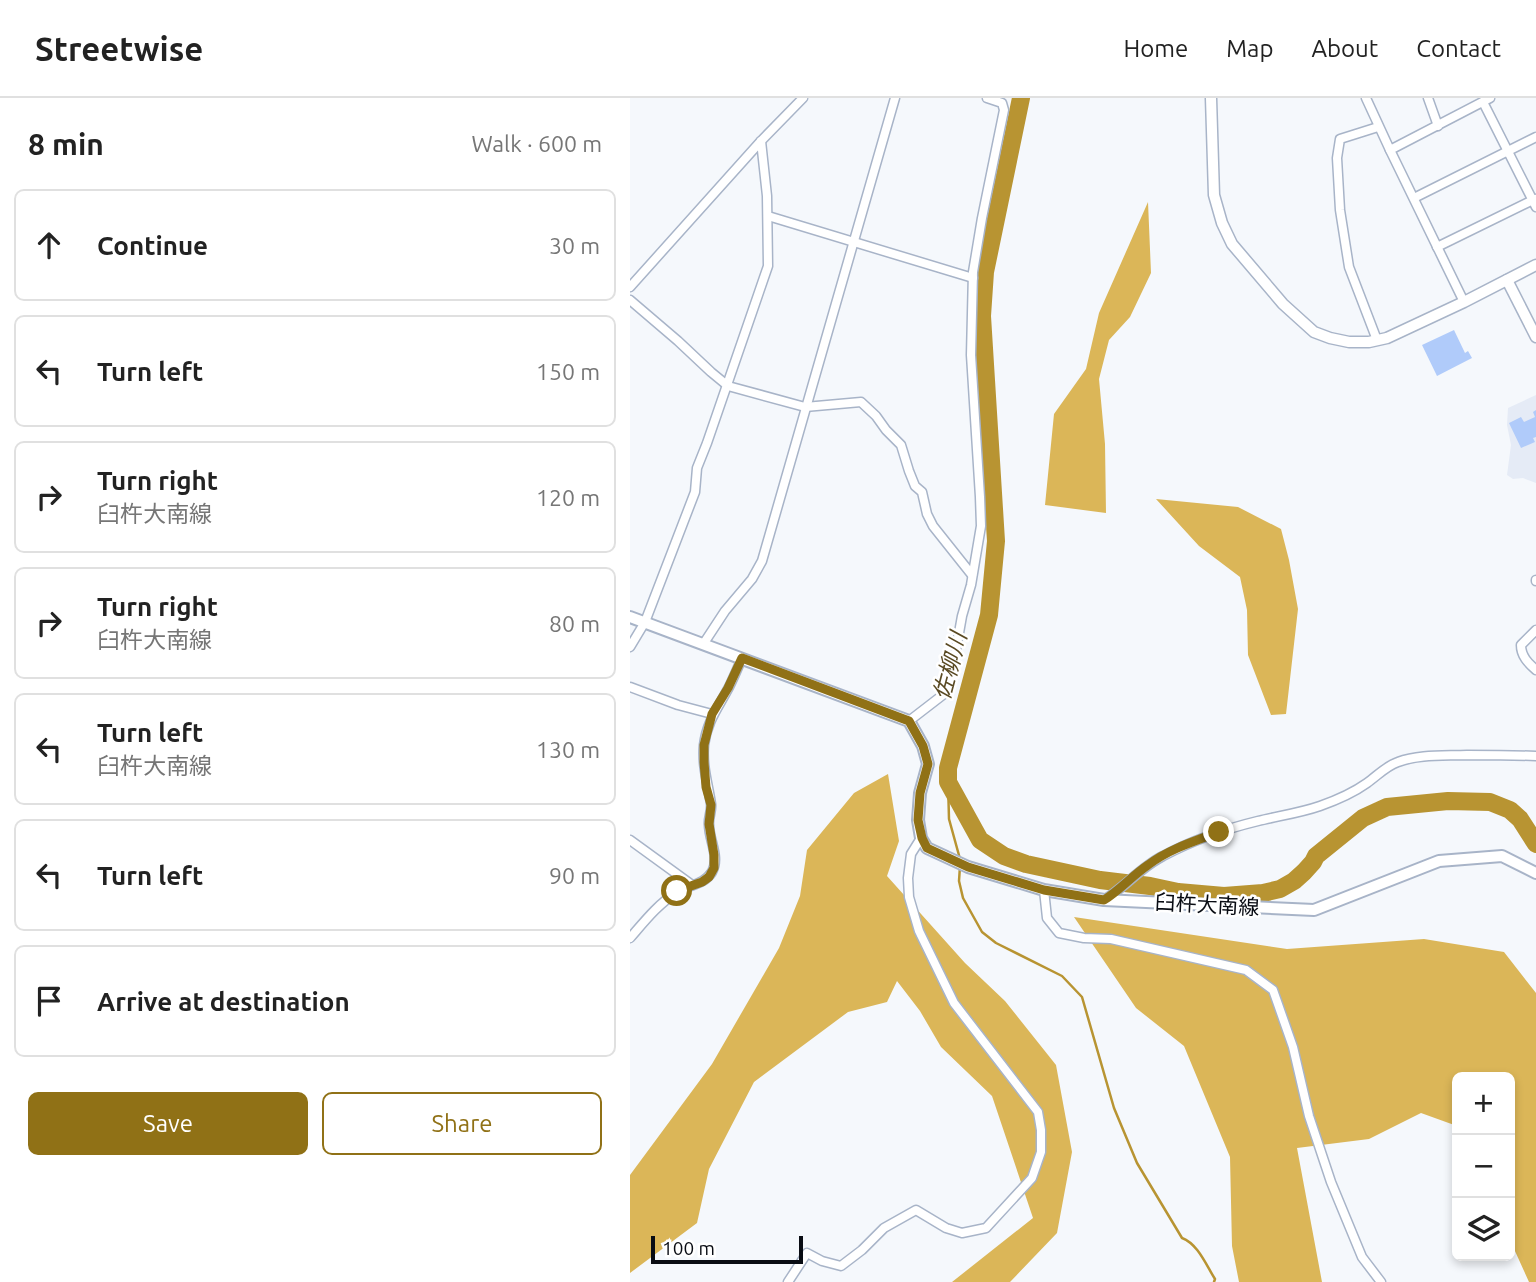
<!DOCTYPE html>
<meta charset="utf-8">
<style>
:root{--surface:#fff;--page:#f6f6f6;--text:#222;--muted:#767676;--line:#e0e0e0;--accent:#907116}
body{margin:0;font-family:Ubuntu,"Noto Sans JP",sans-serif;background:var(--page);color:var(--text)}
.controls{position:absolute;right:21px;bottom:21px;display:grid;overflow:hidden;border-radius:10px;box-shadow:0 4px 10px #0003}
.controls button{width:63px;height:63px;display:grid;place-items:center;padding:0;border:0;border-bottom:2px solid var(--line);background:var(--surface);color:var(--text);font:35px sans-serif}
.scale{position:absolute;left:21px;bottom:18px;width:152px;box-sizing:border-box;padding-left:7px;border:4px solid #090c13;border-top:0;font-size:19px;line-height:24px;white-space:nowrap;color:#090c13;-webkit-text-stroke:5px #fff;paint-order:stroke}
.stop{position:absolute;width:21px;height:21px;margin:-16px;border:5px solid #907116;border-radius:50%;background:#fff}
.stop.end{background:#907116;border-color:#fff;box-shadow:0 2px 7px #0008}
.list{margin:0;padding:0;list-style:none}
h2{display:flex;justify-content:space-between;align-items:center;height:91px;margin:0;padding:0 28px;font-size:30px}
h2 small{font-size:23px;font-weight:400;color:var(--muted)}
.list li{display:grid;grid-template-columns:46px 1fr auto;gap:21px;align-items:center;box-sizing:border-box;height:112px;margin:0 14px 14px;padding:0 14px;border:2px solid var(--line);border-radius:10px}
.list b{display:block;font-size:26px;white-space:nowrap}
.list p{margin:0;font-size:23px;white-space:nowrap;color:var(--muted)}
.list em{font-size:23px;font-style:normal;color:var(--muted)}
.actions{display:flex;gap:14px;padding:21px 28px}
.actions a{flex:1;padding:16px 0;border:2px solid var(--accent);border-radius:10px;text-align:center;font-size:24px;color:var(--accent)}
.actions .main{background:var(--accent);color:#fff}
.icon{flex:none;width:38px;height:38px;fill:none;stroke:currentColor;stroke-width:2;stroke-linecap:round;stroke-linejoin:round}
.map{position:relative;flex:none;width:906px;height:1184px;overflow:hidden}
header{display:flex;align-items:center;gap:42px;box-sizing:border-box;height:98px;padding:0 35px;background:var(--surface);border-bottom:2px solid var(--line)}
header strong{font-size:33px}
nav{display:flex;gap:38px;margin-inline-start:auto;font-size:24px}
main{display:flex}
aside{flex:1;background:var(--surface)}
.map>svg:first-child{display:block}
.built{fill:#e5ebf6}
.forest{fill:#dbb658}
.lines{fill:none;stroke-linecap:round;stroke-linejoin:round}
.stream{stroke:#b89432;stroke-width:2.5}
.river{stroke:#b89432;stroke-width:18}
.building{fill:#b0cbfa}
.minor-casing{stroke:#a8b4c8;stroke-width:11}
.tertiary-casing{stroke:#a8b4c8;stroke-width:13}
.secondary-casing{stroke:#a8b4c8;stroke-width:14}
.minor{stroke:#fff;stroke-width:8}
.tertiary{stroke:#fff;stroke-width:10}
.secondary{stroke:#fff;stroke-width:10}
.route{stroke:#907116;stroke-width:9}
.labels{text-anchor:middle;stroke-width:5;stroke-linejoin:round;paint-order:stroke}
.street-label{font-size:21px;fill:#090c13;stroke:#fff}
.water-label{font-size:23px;font-style:italic;fill:#5a4a23;stroke:#fff}
</style>
<header>
<strong>Streetwise</strong>
<nav><a>Home</a><a>Map</a><a>About</a><a>Contact</a></nav>
</header>
<main>
<aside>
<h2>8 min<small>Walk · 600 m</small></h2>
<ul class="list">
<li><svg class="icon" aria-label="ahead" viewBox="0 0 24 24"><path d="M12 20V5M6 11l6-6 6 6"/></svg><div><b>Continue</b></div><em>30 m</em></li>
<li><svg class="icon" aria-label="left" viewBox="0 0 24 24"><path d="M17 20v-9H6M10 6l-5 5 5 5"/></svg><div><b>Turn left</b></div><em>150 m</em></li>
<li><svg class="icon" aria-label="right" viewBox="0 0 24 24"><path d="M7 20v-9h11M14 6l5 5-5 5"/></svg><div><b>Turn right</b><p>臼杵大南線</p></div><em>120 m</em></li>
<li><svg class="icon" aria-label="right" viewBox="0 0 24 24"><path d="M7 20v-9h11M14 6l5 5-5 5"/></svg><div><b>Turn right</b><p>臼杵大南線</p></div><em>80 m</em></li>
<li><svg class="icon" aria-label="left" viewBox="0 0 24 24"><path d="M17 20v-9H6M10 6l-5 5 5 5"/></svg><div><b>Turn left</b><p>臼杵大南線</p></div><em>130 m</em></li>
<li><svg class="icon" aria-label="left" viewBox="0 0 24 24"><path d="M17 20v-9H6M10 6l-5 5 5 5"/></svg><div><b>Turn left</b></div><em>90 m</em></li>
<li><svg class="icon" aria-label="arrive" viewBox="0 0 24 24"><path d="M6 21V4h12l-3 4 3 4H6"/></svg><div><b>Arrive at destination</b></div></li>
</ul>
<div class="actions"><a class="main">Save</a><a>Share</a></div>
</aside>
<div class="map">
<svg width="906" height="1184" viewBox="0 0 906 1184">
<rect width="100%" height="100%" fill="#f5f8fc"/>
<path class="built" d="M906,297V385L893,380L883,381L877,377L881,347L877,327L878,310Z"/>
<g class="forest">
<path d="M518,104L521,175L500,219L479,242L469,281L475,346L476,415L415,407L424,316L456,271L469,215Z"/>
<path d="M526,401L608,409L651,431L659,462L668,511L656,616L641,617L618,557L617,512L610,479L569,448Z"/>
<path d="M258,676L269,743L257,778L335,865L375,903L426,967L442,1054L427,1135L380,1184H322L403,1120L362,998L311,949L290,913L267,883L257,904L218,914L124,984L79,1071L67,1125L0,1175V1077L82,966L149,850L170,798L177,752L224,695Z"/>
<path d="M444,819L657,851L794,841L874,854L906,895V1184H899L880,1142V979H827V1028L791,1015L739,1041L667,1050L692,1184H609L602,1148L600,1059L554,948L506,910Z"/>
</g>
<g class="lines">
<g class="stream">
<path d="M318,684L319,721L330,761"/>
<path d="M330,768L329,783L333,800L352,834L366,845L432,878L452,899L484,1010L507,1065L552,1140C568,1146 576,1167 585,1181L584,1184"/>
</g>
<path class="river" d="M391,0L355,174L352,218L366,443L359,517L318,670V684L350,742L374,758L396,766L470,782L520,788L548,794L594,798L633,795L650,791L664,783L674,774L683,764L686,758L733,720L757,709L818,703L860,704L880,712L890,721L906,746"/>
</g>
<g class="building">
<path d="M824,232L835,255L838,253L842,260L807,278L792,247Z"/>
<path d="M906,312V339L903,340L905,344L891,350L879,325L891,319L894,324L905,319L903,314Z"/>
</g>
<g class="lines">
<defs>
<g id="minor">
<path d="M736,0L760,52L834,204"/>
<path d="M798,0L808,28"/>
<path d="M853,4L906,109"/>
<path d="M760,52L860,0"/>
<path d="M784,100L906,39"/>
<path d="M138,118L343,180"/>
<path d="M807,149L905,101"/>
<path d="M0,189L131,43L173,0"/>
<path d="M0,202L48,243L81,274L98,288L175,309L231,304L246,318L256,332L271,347L279,373L285,388L292,394L297,416L303,428L342,477"/>
<path d="M747,242L719,169L710,112L707,60L710,41L748,29"/>
<path d="M906,482V483"/>
<path d="M906,532L891,547C891,558 898,565 906,572"/>
<path d="M74,545L95,513L122,481L132,463L265,0"/>
<path d="M0,549L15,524L65,394L67,370L77,345L138,168L137,98L131,43"/>
<path d="M0,589L48,607L82,616"/>
<path d="M279,623L314,596L322,574L332,518L341,487L351,428L350,399L341,257L343,174L352,120L374,12L372,5L357,0"/>
<path d="M0,742L62,787"/>
<path d="M414,792L417,820L429,835L454,840L481,841L616,872L643,892L663,949L679,1018L701,1084L732,1159L751,1184"/>
<path d="M474,802C495,789 511,769 533,758C563,742 595,731 628,723C648,718 670,715 690,708C707,702 723,695 737,685C747,678 756,668 768,664C789,656 814,658 837,657C860,657 883,657 906,658"/>
<path d="M0,840C14,824 28,806 46,795C57,787 74,787 82,774C90,759 79,742 79,727C78,720 82,713 81,706C78,686 72,668 74,647C77,623 88,610 99,589C104,579 108,569 112,560"/>
<path d="M158,1184L177,1155L192,1163L211,1168L232,1152L254,1130L286,1112L316,1130L332,1135L356,1130L402,1080L411,1054V1032L408,1014L324,905L289,833L279,799L278,780L281,756L291,740"/>
</g>
<g id="tertiary">
<path d="M581,0L584,97L592,125L602,146L653,206L684,234L700,240L719,244H739L757,240L834,204L906,167"/>
<path d="M877,182L906,239"/>
</g>
<path id="secondary" d="M0,519L279,623L293,648L298,666L290,695L288,722L291,740L297,750L338,769L414,792L474,802L684,812L809,763L872,758L906,775"/>
</defs>
<use href="#minor" class="minor-casing"/>
<use href="#tertiary" class="tertiary-casing"/>
<use href="#secondary" class="secondary-casing"/>
<use href="#minor" class="minor"/>
<use href="#tertiary" class="tertiary"/>
<use href="#secondary" class="secondary"/>
</g>
<g class="lines">
<path class="route" d="M47,793L72,784L79,779L84,770V757L79,726L81,707L76,689L74,664V647L82,616L98,590L112,560L279,623L293,648L298,666L290,695L288,722L292,740L297,750L338,769L414,792L474,802C490,792 502,778 518,767C539,751 565,743 589,734"/>
</g>
<g class="labels">
<g class="street-label">
<text transform="translate(577 807) rotate(3)" y="7">臼杵大南線</text>
</g>
<g class="water-label">
<text transform="translate(320 568) rotate(-75)" y="8">佐柳川</text>
</g>
</g>
</svg>
<div class="controls">
<button>+</button>
<button>−</button>
<button><svg class="icon" aria-label="layers" viewBox="0 0 24 24"><path d="M12 4l9 5-9 5-9-5zM3 14l9 5 9-5"/></svg></button>
</div>
<div class="scale">100 m</div>
<div class="stop" style="left:47px;top:793px"></div>
<div class="stop end" style="left:589px;top:734px"></div>
</div>
</main>
